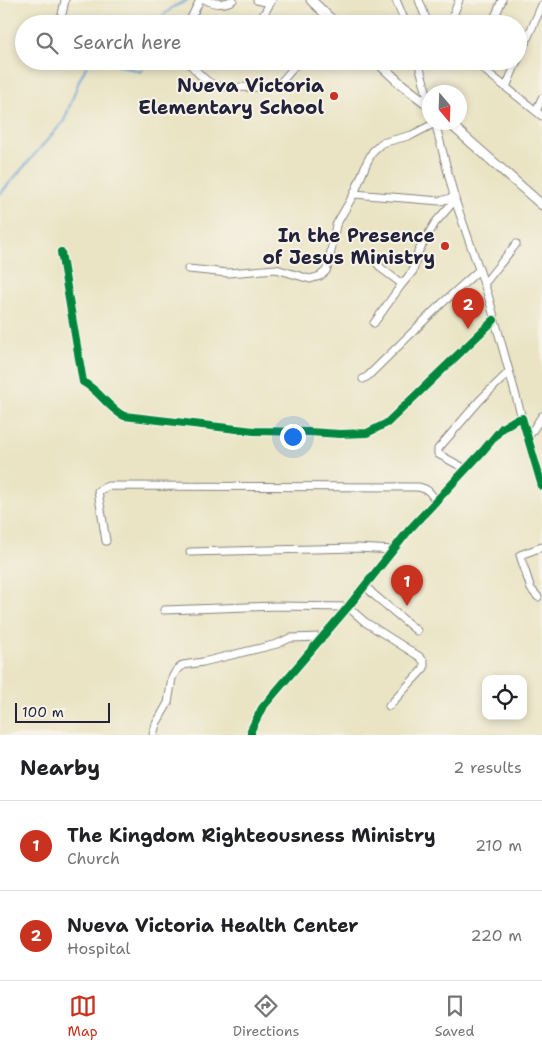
<!DOCTYPE html>
<style>
:root{--surface:#fff;--page:#f2f2f2;--text:#202124;--muted:#757577;--line:#e0e0e0;--accent:#c8321e}
body{margin:0;font-family:"Shantell Sans",sans-serif;background:var(--page);color:var(--text)}
.controls{position:absolute;right:15px;bottom:15px;display:grid;overflow:hidden;border-radius:10px;box-shadow:0 2px 8px #0003}
.controls button{width:45px;height:45px;display:grid;place-items:center;padding:0;border:0;border-bottom:1px solid var(--line);background:var(--surface);color:var(--text);font:25px sans-serif}
.compass{position:absolute;left:422px;top:85px;width:45px;height:45px;border-radius:50%;background:var(--surface);box-shadow:0 2px 8px #0003;rotate:161deg}
.scale{position:absolute;left:15px;bottom:12px;width:95px;box-sizing:border-box;padding-left:5px;border:2px solid #22223b;border-top:0;font-size:14px;line-height:18px;white-space:nowrap;color:#22223b;-webkit-text-stroke:4px #f7f3e8;paint-order:stroke}
.you{position:absolute;left:292px;top:436px;width:18px;height:18px;margin:-12px;border:4px solid #fff;border-radius:50%;background:#1a73e8;box-shadow:0 0 0 8px #1a73e833}
.badge{display:grid;place-items:center;width:32px;height:32px;border-radius:50%;background:var(--accent);color:#fff;font-size:16px;font-weight:700}
.pin{position:absolute;translate:-50% -41px;filter:drop-shadow(0 1px 2px #0008)}
.pin::after{content:'';position:absolute;top:26px;width:18px;height:15px;background:inherit;clip-path:polygon(0 0,100% 0,50% 100%)}
.list{margin:0;padding:0;list-style:none}
h2{display:flex;justify-content:space-between;align-items:center;height:65px;margin:0;padding:0 20px;font-size:21px}
h2 small{font-size:16px;font-weight:400;color:var(--muted)}
.list li{display:grid;grid-template-columns:32px 1fr auto;gap:15px;align-items:center;box-sizing:border-box;height:90px;padding:0 20px;border-top:1px solid var(--line)}
.list b{display:block;font-size:19px;white-space:nowrap}
.list p{margin:0;font-size:16px;white-space:nowrap;color:var(--muted)}
.list em{font-size:16px;font-style:normal;color:var(--muted)}
.icon{flex:none;width:28px;height:28px;fill:none;stroke:currentColor;stroke-width:2;stroke-linecap:round;stroke-linejoin:round}
.map{position:relative;flex:none;width:542px;height:735px;overflow:hidden}
.search{position:absolute;background:var(--surface);box-shadow:0 2px 8px #0003;left:15px;right:15px;top:15px;height:55px;display:flex;align-items:center;gap:12px;box-sizing:border-box;padding:0 18px;border-radius:28px;color:var(--muted);font-size:19px}
.sheet{height:245px;background:var(--surface)}
nav{display:flex;justify-content:space-around;align-items:center;box-sizing:border-box;height:70px;border-top:1px solid var(--line);background:var(--surface);font-size:14px;color:var(--muted)}
nav a{display:grid;justify-items:center;gap:2px}
nav .on{color:var(--accent)}
.map>svg:first-child{display:block}
.lines{fill:none;stroke-linecap:round;stroke-linejoin:round}
.stream{stroke:#66a3d7;stroke-width:2}
.minor-casing{stroke:#868380;stroke-width:9}
.major-casing{stroke:#868380;stroke-width:11}
.minor{stroke:#fff;stroke-width:7}
.major{stroke:#fff;stroke-width:9}
.cycleway-casing{stroke:#f7f3e8;stroke-width:11}
.cycleway{stroke:#00873e;stroke-width:8}
.poi-dot{fill:#c8321e;stroke:#f7f3e8;stroke-width:2}
.labels{text-anchor:middle;stroke-width:4;stroke-linejoin:round;paint-order:stroke}
.poi-label{font-size:19px;font-weight:bold;fill:#22223b;stroke:#f7f3e8;text-anchor:end}
</style>
<div class="map">
<svg width="542" height="735" viewBox="0 0 542 735">
<rect width="100%" height="100%" fill="#f7f3e8"/>
<filter id="ink" filterUnits="userSpaceOnUse"><feTurbulence type="fractalNoise" baseFrequency=".02" numOctaves="2"/><feDisplacementMap in="SourceGraphic" scale="10" xChannelSelector="R" yChannelSelector="G"/><feConvolveMatrix kernelMatrix="1 2 1 2 8 2 1 2 1" color-interpolation-filters="sRGB"/></filter>
<filter id="wash" filterUnits="userSpaceOnUse"><feTurbulence type="fractalNoise" baseFrequency=".0096" numOctaves="4" result="noise"/><feDisplacementMap in="SourceGraphic" scale="20" xChannelSelector="R" yChannelSelector="G"/><feGaussianBlur stdDeviation="1.12" result="paint"/><feColorMatrix in="noise" values="0 0 0 0 0 0 0 0 0 0 0 0 0 0 0 0 0 1.4 0 .05"/><feComposite in="paint" operator="in"/></filter>
<g filter="url(#wash)">
<rect width="100%" height="100%" fill="#eae4c5"/>
<g class="lines">
<g class="stream">
<path d="M154,24L173,7L188,0"/>
<path d="M107,61L141,72L147,61"/>
<path d="M0,194L64,121L79,81L89,61"/>
</g>
</g>
</g>
<g filter="url(#ink)">
<g class="lines">
<defs>
<g id="minor">
<path d="M206,0C216,5 224,5 233,0"/>
<path d="M257,0L270,3"/>
<path d="M396,0L406,24"/>
<path d="M419,0L428,24"/>
<path d="M60,24L65,0"/>
<path d="M188,24L200,0"/>
<path d="M258,24L272,0"/>
<path d="M450,24L459,0"/>
<path d="M492,24L502,0"/>
<path d="M518,59L542,5"/>
<path d="M188,61C195,70 203,80 214,85C220,88 271,88 277,85C285,80 292,69 298,61"/>
<path d="M418,61L430,105"/>
<path d="M473,61L542,116"/>
<path d="M506,87L517,61"/>
<path d="M536,111L542,98"/>
<path d="M435,122L455,200L488,295L522,418"/>
<path d="M354,194L440,201L455,197"/>
<path d="M61,252L83,382C100,391 108,408 124,416L254,431L309,432L340,434L367,433L387,423L494,320"/>
<path d="M370,255L382,269L402,284L374,323"/>
<path d="M188,269L228,273L276,269L310,279L320,276L326,271L329,262L336,225L354,194L367,162L373,151L382,143L412,135L435,123"/>
<path d="M402,284L413,271L418,252L435,223L455,200"/>
<path d="M484,284L516,244"/>
<path d="M363,379L368,376L437,308L479,270"/>
<path d="M529,436L542,416"/>
<path d="M466,469L438,454V449L480,400L509,372"/>
<path d="M106,541L98,491L108,486L418,487C429,489 431,493 436,502"/>
<path d="M190,552L357,548L394,550"/>
<path d="M365,585L373,594L417,631"/>
<path d="M538,597L531,589L520,555L542,547"/>
<path d="M164,610L277,606L348,607L365,622L420,657L424,662V668L389,706"/>
<path d="M153,735L156,724L168,703L172,678L176,671L183,665L203,662L277,644L290,638L322,637"/>
<path d="M251,735V730L262,708L348,607L409,530L482,452L502,428L515,420L522,418L542,486"/>
</g>
<g id="major">
<path d="M311,0L336,24"/>
<path d="M376,61L401,84L430,106"/>
<path d="M448,122L542,205"/>
</g>
</defs>
<use href="#minor" class="minor-casing"/>
<use href="#major" class="major-casing"/>
<use href="#minor" class="minor"/>
<use href="#major" class="major"/>
<defs>
<g id="cycleway">
<path d="M61,252L83,382C100,391 108,408 124,416L254,431L309,432L340,434L367,433L387,423L494,320"/>
<path d="M251,735V730L262,708L348,607L409,530L482,452L502,428L515,420L522,418L542,486"/>
</g>
</defs>
<use href="#cycleway" class="cycleway-casing"/>
<use href="#cycleway" class="cycleway"/>
</g>
</g>
<g class="poi-dot">
<circle cx="334" cy="96" r="5"/>
<circle cx="445" cy="246" r="5"/>
</g>
<g class="labels">
<g class="poi-label">
<text x="324" y="92">Nueva Victoria<tspan x="324" dy="22">Elementary School</tspan></text>
<text x="435" y="242">In the Presence<tspan x="435" dy="22">of Jesus Ministry</tspan></text>
</g>
</g>
</svg>
<div class="controls">
<button><svg class="icon" aria-label="locate" viewBox="0 0 24 24"><circle cx="12" cy="12" r="6"/><path d="M12 2v4M12 18v4M2 12h4M18 12h4"/></svg></button>
</div>
<svg class="compass" viewBox="-18 -18 36 36"><path d="M0-13l5 13h-10z" fill="#e53935"/><path d="M0 13l5-13h-10z" fill="#757577"/></svg>
<div class="scale">100 m</div>
<div class="you"></div>
<div class="pin badge" style="left:407px;top:606px">1</div>
<div class="pin badge" style="left:468px;top:329px">2</div>
<div class="search"><svg class="icon" aria-label="search" viewBox="0 0 24 24"><circle cx="10" cy="10" r="6"/><path d="M15 15l6 6"/></svg>Search here</div>
</div>
<section class="sheet">
<h2>Nearby<small>2 results</small></h2>
<ul class="list">
<li><span class="badge">1</span><div><b>The Kingdom Righteousness Ministry</b><p>Church</p></div><em>210 m</em></li>
<li><span class="badge">2</span><div><b>Nueva Victoria Health Center</b><p>Hospital</p></div><em>220 m</em></li>
</ul>
</section>
<nav>
<a class="on"><svg class="icon" aria-label="map" viewBox="0 0 24 24"><path d="M3 6l6-2 6 2 6-2v14l-6 2-6-2-6 2zM9 4v14M15 6v14"/></svg>Map</a>
<a><svg class="icon" aria-label="directions" viewBox="0 0 24 24"><path d="M12 3l9 9-9 9-9-9zM9 14v-3h6M13 9l2 2-2 2"/></svg>Directions</a>
<a><svg class="icon" aria-label="saved" viewBox="0 0 24 24"><path d="M7 4h10v16l-5-4-5 4z"/></svg>Saved</a>
</nav>
